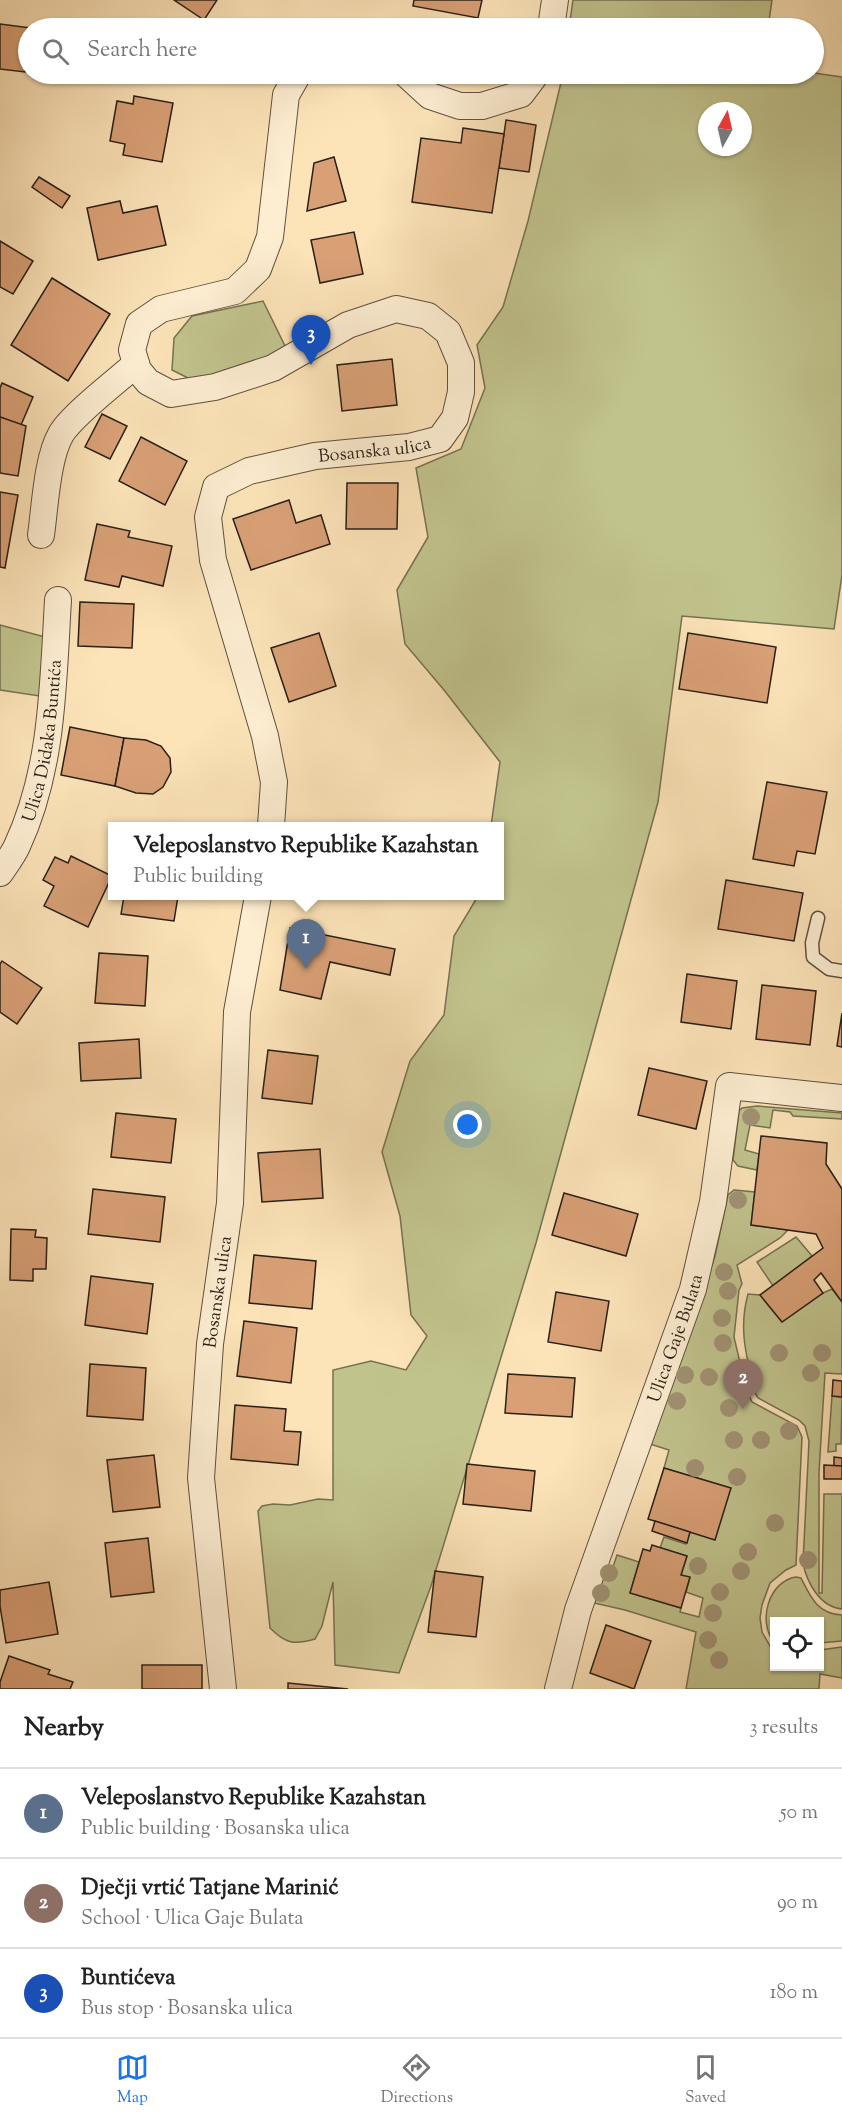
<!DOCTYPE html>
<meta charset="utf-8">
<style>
:root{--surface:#fff;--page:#f2f2f2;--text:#222;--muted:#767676;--line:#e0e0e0;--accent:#1a73e8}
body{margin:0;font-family:"Sorts Mill Goudy",serif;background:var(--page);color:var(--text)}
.controls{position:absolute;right:18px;bottom:18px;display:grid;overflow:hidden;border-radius:0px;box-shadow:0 2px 4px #0004}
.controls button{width:54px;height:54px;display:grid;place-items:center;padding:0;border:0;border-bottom:2px solid var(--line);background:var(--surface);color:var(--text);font:30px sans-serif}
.compass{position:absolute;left:698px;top:102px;width:54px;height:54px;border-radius:50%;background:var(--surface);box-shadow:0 2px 4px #0004;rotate:8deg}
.you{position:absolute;left:468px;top:1125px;width:21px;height:21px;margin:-15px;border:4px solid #fff;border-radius:50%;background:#1a73e8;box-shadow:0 0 0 9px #1a73e833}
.badge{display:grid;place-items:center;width:39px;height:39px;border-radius:50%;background:var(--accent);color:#fff;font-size:20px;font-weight:700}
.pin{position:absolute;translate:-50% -50px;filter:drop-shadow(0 2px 3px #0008)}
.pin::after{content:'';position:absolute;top:32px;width:21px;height:18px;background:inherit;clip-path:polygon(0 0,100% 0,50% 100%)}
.popup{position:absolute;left:108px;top:822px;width:396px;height:78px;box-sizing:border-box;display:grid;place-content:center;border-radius:0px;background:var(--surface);filter:drop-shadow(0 2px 4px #0005);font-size:20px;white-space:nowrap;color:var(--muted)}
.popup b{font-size:22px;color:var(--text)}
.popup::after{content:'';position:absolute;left:50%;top:100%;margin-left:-12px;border:12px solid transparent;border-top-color:var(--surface)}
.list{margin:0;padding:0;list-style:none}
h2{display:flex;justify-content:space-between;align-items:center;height:78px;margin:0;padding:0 24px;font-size:26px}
h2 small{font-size:20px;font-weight:400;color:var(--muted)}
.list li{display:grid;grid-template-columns:39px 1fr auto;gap:18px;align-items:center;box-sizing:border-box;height:90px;padding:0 24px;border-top:2px solid var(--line)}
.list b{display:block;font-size:22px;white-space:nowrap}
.list p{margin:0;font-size:20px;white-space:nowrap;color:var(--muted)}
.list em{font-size:20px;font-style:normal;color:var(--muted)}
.icon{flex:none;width:33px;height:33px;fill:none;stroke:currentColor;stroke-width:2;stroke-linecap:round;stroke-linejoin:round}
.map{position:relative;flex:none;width:842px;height:1689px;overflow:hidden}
.search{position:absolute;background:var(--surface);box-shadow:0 2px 4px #0004;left:18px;right:18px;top:18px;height:66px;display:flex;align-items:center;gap:15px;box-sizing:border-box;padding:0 21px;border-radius:33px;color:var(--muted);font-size:22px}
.sheet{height:348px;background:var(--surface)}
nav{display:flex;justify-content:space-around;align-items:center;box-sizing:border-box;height:84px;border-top:2px solid var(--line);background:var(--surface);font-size:16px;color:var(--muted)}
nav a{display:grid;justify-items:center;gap:3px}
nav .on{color:var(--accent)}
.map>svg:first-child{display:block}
.green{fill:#c1c38d;stroke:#757152;stroke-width:1.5;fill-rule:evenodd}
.building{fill:#d9a076;stroke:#291f16;stroke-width:1.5}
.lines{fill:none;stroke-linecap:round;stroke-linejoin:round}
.service-casing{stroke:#5e503e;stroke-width:15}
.minor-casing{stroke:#5e503e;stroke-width:28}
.service{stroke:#fdedd1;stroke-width:12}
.minor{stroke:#fdedd1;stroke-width:26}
.tree{fill:#a19273}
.labels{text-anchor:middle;stroke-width:6;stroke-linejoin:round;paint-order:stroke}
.street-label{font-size:18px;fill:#291f16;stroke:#fdedd1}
</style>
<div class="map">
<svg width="842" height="1689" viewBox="0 0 842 1689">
<rect width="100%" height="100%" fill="#fce3b8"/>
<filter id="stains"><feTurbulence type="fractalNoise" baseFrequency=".00333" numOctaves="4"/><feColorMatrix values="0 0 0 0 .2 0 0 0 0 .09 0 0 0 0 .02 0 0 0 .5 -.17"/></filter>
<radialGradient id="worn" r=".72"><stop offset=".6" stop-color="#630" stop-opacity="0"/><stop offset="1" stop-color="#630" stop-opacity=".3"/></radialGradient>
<g class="green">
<path d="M573,0H772L768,28H569Z"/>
<path d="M814,73L842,77V575L834,629L682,616L658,802L536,1243L431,1586L399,1673L335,1665L333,1582L322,1626L315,1639C294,1645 286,1644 270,1628L258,1511L262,1506L273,1504L290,1505L318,1499L333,1500V1370L371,1361L406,1370L427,1336L411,1315L400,1216L382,1152L410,1061L444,1015L454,936L478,896H500V826H491L500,762L444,690L405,644L397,590L428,537L416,468L461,449L485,388L477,345L503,307L528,221L563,74ZM707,111H743V147H707Z"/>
<path d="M263,301L286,348L234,376L194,381L172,370L174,338L192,316Z"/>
<path d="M0,625L49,638L46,697L0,690Z"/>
<path d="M757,1106L842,1113V1119L793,1116L790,1112L773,1110L770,1128L750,1125L745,1150L759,1154L757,1170L738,1166L733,1160L739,1111L742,1108Z"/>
<path d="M734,1190L755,1192L751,1225L788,1230L780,1238L737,1265L742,1284L739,1290L734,1337L746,1388L752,1402L797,1426L802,1437L796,1565L786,1570L770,1583L762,1605L760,1618L762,1632L774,1653V1666H820V1650L842,1647V1678L820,1674L819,1689H686L696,1632L625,1610L594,1603L607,1569L612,1570L617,1555L639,1562L630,1593L681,1608L680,1612L699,1617L703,1598L686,1592L690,1578L681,1575L687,1556L660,1548L664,1537L686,1544L690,1532L731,1488L664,1468L669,1450L650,1444L715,1256L728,1195Z"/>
<path d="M796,1237L812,1256L773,1286L757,1262Z"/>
<path d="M832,1289L842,1302V1374L825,1373L819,1472V1593H822L824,1494H842V1609C820,1607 807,1583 803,1563L809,1441L805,1426L799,1420L758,1398L755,1393C747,1358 738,1330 748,1294L760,1295L782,1322L823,1293Z"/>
<path d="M832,1396L842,1397L841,1444H836V1451L828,1452Z"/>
<path d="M796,1577L801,1578C811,1598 818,1614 842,1615V1641L820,1643V1622H774V1642C757,1621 769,1581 796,1577Z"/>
</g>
<g class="building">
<path d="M174,0H217L204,20Z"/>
<path d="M414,0H482L478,18L413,6Z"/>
<path d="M0,24L31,28H28L25,72L0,69Z"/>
<path d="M37,74H68V77Z"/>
<path d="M134,96L173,103L162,162L123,155L125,144L110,141L117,101L133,104Z"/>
<path d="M506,120L536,125L529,172L499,168Z"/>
<path d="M463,128L504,134L492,213L412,202L421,138L461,143Z"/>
<path d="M334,157L346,201L307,211L314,163Z"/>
<path d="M39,177L70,196L62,208L32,187Z"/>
<path d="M120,201L123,213L157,206L166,245L98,260L87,208Z"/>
<path d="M354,232L363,274L320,283L311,240Z"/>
<path d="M0,241L33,261L13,294L0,287Z"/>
<path d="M52,278L110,314L68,381L11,345Z"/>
<path d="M392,359L397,405L342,411L337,365Z"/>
<path d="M2,383L33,397L21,425L0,417V388Z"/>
<path d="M102,414L127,426L110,459L85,447Z"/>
<path d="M0,417L26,426L18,476L0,473Z"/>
<path d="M141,437L187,461L165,505L119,481Z"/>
<path d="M347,483H398L397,529H346Z"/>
<path d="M0,492L18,495L5,568L0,567Z"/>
<path d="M289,500L296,523L321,515L330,544L251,570L233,519Z"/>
<path d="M97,524L130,531L128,537L172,546L163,586L122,576L119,587L85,580Z"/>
<path d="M80,602L134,604L132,648L78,646Z"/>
<path d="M319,633L336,686L289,702L271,648Z"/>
<path d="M688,633L776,647L767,703L679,689Z"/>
<path d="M70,727L124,738L115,786L61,775Z"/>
<path d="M124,738L146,740L161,746L170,758L171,772L163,787L153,794L136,793L115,786Z"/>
<path d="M767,782L827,792L815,854L797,851L794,866L753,859Z"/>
<path d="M71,856L112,876L88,927L44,906L54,886L43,880L55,857L68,863Z"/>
<path d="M726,880L803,893L794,941L718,929Z"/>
<path d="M124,896H178L174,921L121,914Z"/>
<path d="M290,928L395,949L390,975L330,962L321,999L280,990Z"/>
<path d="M99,953L148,956L145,1006L95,1003Z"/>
<path d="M2,961L42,988L17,1024L0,1012V964Z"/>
<path d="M687,974L737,981L731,1029L681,1022Z"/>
<path d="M762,985L816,991L810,1045L756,1039Z"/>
<path d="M842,1013V1047L837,1046Z"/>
<path d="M139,1039L141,1078L81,1081L79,1043Z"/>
<path d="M268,1050L318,1056L312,1104L262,1098Z"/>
<path d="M649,1068L707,1081L696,1129L638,1115Z"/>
<path d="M116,1113L176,1119L171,1163L111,1157Z"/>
<path d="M761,1136L827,1143L826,1164L842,1189V1302L821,1273L814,1280L823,1293L782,1322L760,1295L823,1248L816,1234L751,1225Z"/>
<path d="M320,1149L323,1198L262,1202L258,1153Z"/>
<path d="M93,1189L165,1197L160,1242L88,1234Z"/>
<path d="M564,1193L638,1214L626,1256L552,1235Z"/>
<path d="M11,1229L36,1230L35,1237L47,1238L46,1269H33V1281L10,1280Z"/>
<path d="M254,1255L316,1261L312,1309L249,1303Z"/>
<path d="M91,1276L153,1284L147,1334L85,1325Z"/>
<path d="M556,1292L609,1301L601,1351L548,1342Z"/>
<path d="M244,1321L297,1328L291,1383L237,1376Z"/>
<path d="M90,1364L146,1368L143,1420L87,1416Z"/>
<path d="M508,1374L575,1378L572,1417L505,1413Z"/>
<path d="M833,1380L842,1381V1397L832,1396Z"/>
<path d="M235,1405L286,1409L284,1431L301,1432L298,1465L231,1459Z"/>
<path d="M154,1455L160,1507L113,1512L107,1460Z"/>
<path d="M834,1457L842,1458V1466H834Z"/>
<path d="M467,1464L535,1471L531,1511L463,1504Z"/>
<path d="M824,1465L842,1466V1479H824Z"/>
<path d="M664,1468L731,1488L715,1540L648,1519Z"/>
<path d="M655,1521L690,1532L687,1543L652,1531Z"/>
<path d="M148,1538L154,1592L111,1597L105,1543Z"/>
<path d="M652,1545L687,1556L681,1575L690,1577L681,1608L630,1593L643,1549L650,1551Z"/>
<path d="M435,1571L483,1577L476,1637L428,1632Z"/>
<path d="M49,1582L58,1634L6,1643L0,1606V1590Z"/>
<path d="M606,1625L651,1641L634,1689L590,1673Z"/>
<path d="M9,1656L50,1670L48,1674L73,1682L70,1689H0V1682Z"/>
<rect x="142" y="1665" width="60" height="24"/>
<path d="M288,1683L348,1689H288Z"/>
</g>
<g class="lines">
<defs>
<path id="service" d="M818,918L812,943L813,957L829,969L842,971"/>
<g id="minor">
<path d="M551,28L555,0"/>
<path d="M406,74L430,96L460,106H482L521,94L536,74"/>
<path d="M41,535C45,507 47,458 61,434C72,415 118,380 136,364"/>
<path id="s1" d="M271,826L274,782L265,736L213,560L208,517L216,487L249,471L315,456L409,447L440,439L455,418L461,392V363L448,332L428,316L396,309L348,325L273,368L215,387L171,394L148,382L138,370L132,350L139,324L161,309L235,291L258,269L270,237L286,95L298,74"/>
<path id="s2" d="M0,873C6,864 13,855 17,846C53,769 53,684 58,600"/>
<path id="s3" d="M223,1689L201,1478L210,1344L230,1203L237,1012L258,896"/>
<path id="s4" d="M558,1689L578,1610L693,1289L713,1202L729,1086L842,1098"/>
</g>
</defs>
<use href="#service" class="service-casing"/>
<use href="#minor" class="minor-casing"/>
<use href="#service" class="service"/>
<use href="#minor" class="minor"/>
</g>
<g class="tree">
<circle cx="751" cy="1117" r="9"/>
<circle cx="738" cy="1200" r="9"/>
<circle cx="724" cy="1272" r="9"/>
<circle cx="728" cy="1291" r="9"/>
<circle cx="722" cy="1318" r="9"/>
<circle cx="723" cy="1343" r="9"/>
<circle cx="779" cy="1353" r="9"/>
<circle cx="822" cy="1353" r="9"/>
<circle cx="811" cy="1373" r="9"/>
<circle cx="685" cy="1375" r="9"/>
<circle cx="709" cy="1377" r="9"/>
<circle cx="677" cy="1401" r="9"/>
<circle cx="729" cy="1408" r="9"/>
<circle cx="789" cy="1431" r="9"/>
<circle cx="734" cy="1440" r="9"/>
<circle cx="761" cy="1440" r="9"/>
<circle cx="695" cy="1468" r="9"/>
<circle cx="737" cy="1477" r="9"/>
<circle cx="775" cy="1523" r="9"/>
<circle cx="748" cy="1552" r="9"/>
<circle cx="808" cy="1560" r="9"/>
<circle cx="698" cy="1566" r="9"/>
<circle cx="741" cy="1571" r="9"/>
<circle cx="609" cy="1573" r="9"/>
<circle cx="720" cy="1592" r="9"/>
<circle cx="601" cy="1593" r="9"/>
<circle cx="713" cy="1613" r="9"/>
<circle cx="708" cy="1640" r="9"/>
<circle cx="719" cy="1660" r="9"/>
</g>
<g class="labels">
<g class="street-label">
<text dy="6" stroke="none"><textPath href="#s1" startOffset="513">Bosanska ulica</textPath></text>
<text dy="6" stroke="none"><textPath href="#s2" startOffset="141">Ulica Didaka Buntića</textPath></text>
<text dy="6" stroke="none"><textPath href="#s3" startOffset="399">Bosanska ulica</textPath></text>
<text dy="6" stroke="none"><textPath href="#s4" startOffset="370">Ulica Gaje Bulata</textPath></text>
</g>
</g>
<rect width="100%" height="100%" filter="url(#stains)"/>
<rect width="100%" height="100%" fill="url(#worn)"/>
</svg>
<div class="controls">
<button><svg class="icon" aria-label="locate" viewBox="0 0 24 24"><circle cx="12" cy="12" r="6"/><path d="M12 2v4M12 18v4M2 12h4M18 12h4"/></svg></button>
</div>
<svg class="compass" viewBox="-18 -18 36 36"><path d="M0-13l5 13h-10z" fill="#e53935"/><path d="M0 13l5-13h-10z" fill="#767676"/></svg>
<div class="you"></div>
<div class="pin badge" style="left:306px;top:969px;background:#5c6f8a">1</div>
<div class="popup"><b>Veleposlanstvo Republike Kazahstan</b>Public building</div>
<div class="pin badge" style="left:743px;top:1409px;background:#8d6e63">2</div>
<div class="pin badge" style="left:311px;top:365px;background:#1a4fb4">3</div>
<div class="search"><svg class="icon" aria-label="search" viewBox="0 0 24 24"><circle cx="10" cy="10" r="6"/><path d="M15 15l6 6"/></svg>Search here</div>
</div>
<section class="sheet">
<h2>Nearby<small>3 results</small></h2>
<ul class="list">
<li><span class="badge" style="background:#5c6f8a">1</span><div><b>Veleposlanstvo Republike Kazahstan</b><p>Public building · Bosanska ulica</p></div><em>50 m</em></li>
<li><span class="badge" style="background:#8d6e63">2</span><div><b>Dječji vrtić Tatjane Marinić</b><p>School · Ulica Gaje Bulata</p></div><em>90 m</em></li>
<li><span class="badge" style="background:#1a4fb4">3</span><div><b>Buntićeva</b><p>Bus stop · Bosanska ulica</p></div><em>180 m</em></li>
</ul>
</section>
<nav>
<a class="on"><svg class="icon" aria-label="map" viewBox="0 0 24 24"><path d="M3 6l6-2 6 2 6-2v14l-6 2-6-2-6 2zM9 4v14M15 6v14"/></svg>Map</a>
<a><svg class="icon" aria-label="directions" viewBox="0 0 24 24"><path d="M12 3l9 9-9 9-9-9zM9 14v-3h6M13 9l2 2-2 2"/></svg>Directions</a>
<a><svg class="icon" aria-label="saved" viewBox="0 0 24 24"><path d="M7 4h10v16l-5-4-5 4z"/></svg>Saved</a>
</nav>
